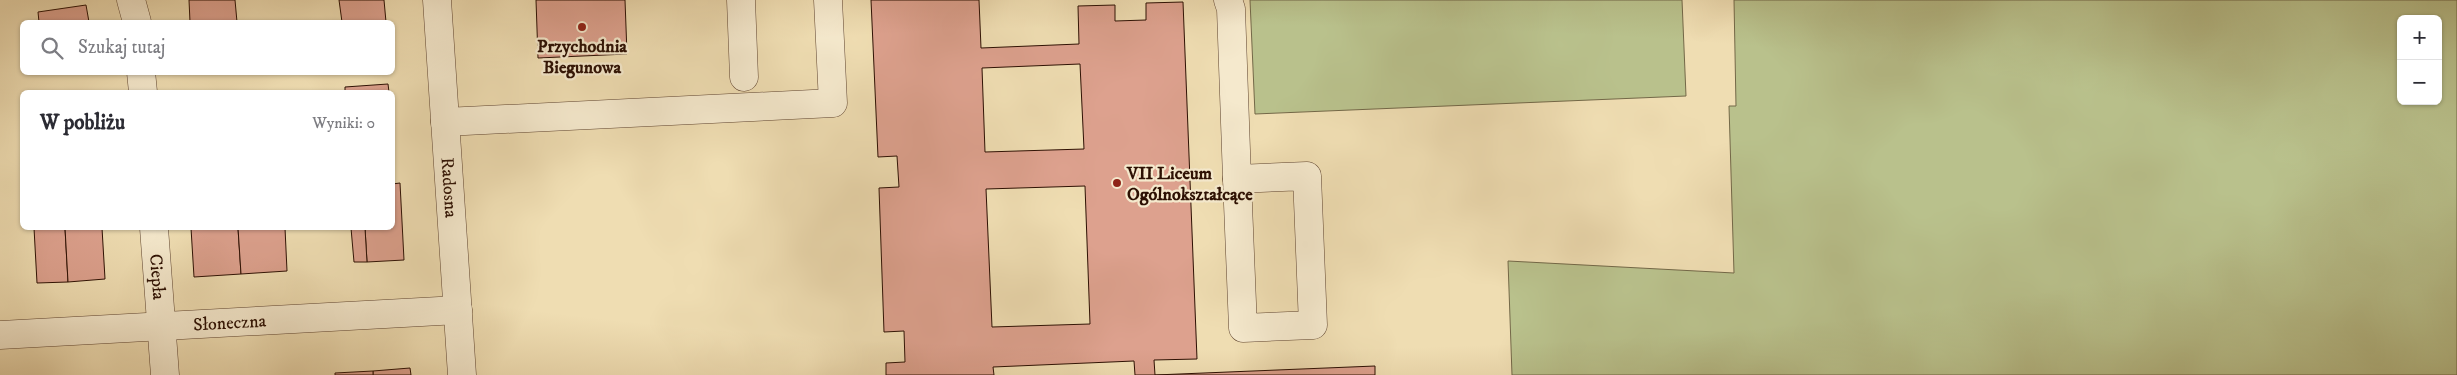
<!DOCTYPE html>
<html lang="pl">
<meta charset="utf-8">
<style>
:root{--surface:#fff;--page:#f2f2f3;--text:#2b2b33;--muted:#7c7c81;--line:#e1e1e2}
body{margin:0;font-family:"IM FELL DW Pica",serif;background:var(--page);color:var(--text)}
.controls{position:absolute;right:15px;top:15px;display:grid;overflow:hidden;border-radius:8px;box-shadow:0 1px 4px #0004}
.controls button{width:45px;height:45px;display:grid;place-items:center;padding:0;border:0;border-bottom:1px solid var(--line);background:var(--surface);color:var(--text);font:25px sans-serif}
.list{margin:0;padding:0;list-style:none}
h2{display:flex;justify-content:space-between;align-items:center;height:65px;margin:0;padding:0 20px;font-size:21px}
h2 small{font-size:16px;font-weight:400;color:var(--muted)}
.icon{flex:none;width:28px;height:28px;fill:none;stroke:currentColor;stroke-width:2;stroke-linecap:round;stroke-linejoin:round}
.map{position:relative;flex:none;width:2457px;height:375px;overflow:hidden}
.search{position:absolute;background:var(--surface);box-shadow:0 1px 4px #0004;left:20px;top:20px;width:375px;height:55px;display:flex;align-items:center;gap:12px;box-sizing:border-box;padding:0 18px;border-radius:8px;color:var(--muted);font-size:19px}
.panel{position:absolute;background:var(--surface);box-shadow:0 1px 4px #0004;left:20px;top:90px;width:375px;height:140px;border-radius:8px}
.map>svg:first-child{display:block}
.green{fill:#b9c18c;stroke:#736848;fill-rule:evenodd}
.building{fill:#dda18e;stroke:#2d1003;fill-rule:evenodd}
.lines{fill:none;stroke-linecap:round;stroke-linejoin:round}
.minor-casing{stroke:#5e432f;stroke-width:29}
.minor{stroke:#f5e9cd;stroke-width:28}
.poi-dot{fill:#8f2418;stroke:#f5e9cd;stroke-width:2}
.labels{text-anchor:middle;stroke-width:4.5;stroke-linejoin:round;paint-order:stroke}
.poi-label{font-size:18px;font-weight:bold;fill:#2d1003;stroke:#f5e9cd}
.street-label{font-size:18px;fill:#2d1003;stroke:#f5e9cd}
</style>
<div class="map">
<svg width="2457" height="375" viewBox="0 0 2457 375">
<rect width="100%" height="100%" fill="#efddb2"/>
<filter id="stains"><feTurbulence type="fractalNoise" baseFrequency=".004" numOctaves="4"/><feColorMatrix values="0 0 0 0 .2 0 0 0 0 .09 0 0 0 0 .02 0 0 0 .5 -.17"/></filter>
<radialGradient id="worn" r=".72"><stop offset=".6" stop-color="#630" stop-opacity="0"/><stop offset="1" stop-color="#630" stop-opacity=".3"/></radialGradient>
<g class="green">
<path d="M1250,0H1682L1686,96L1255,114Z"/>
<path d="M1734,0H2457V375H1512L1508,261L1734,273L1729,106H1736ZM2401,19H2438V101H2401Z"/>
</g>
<g class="building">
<path d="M189,0H235L237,22H190Z"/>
<path d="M339,0H384L386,22H342Z"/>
<path d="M536,0H625L627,54L538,58Z"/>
<path d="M871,0H979L981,48L1079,44L1078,6L1115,5V21L1146,20V3L1183,2L1197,359L1154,360L1155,375L1375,366V375H1135L1134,361L993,367L994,375H886V363L905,362L904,331L884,332L879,188L899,187L897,156L878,157ZM1080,64L1084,149L985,152L982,68ZM1085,186L1090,324L992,327L986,189Z"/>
<path d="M86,5L89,22H39L38,12Z"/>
<path d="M388,84L389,92H345V87Z"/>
<path d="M400,183L404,260L367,262L365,228H392V184Z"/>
<path d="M34,228H65L68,282L37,283Z"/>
<path d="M65,228H102L105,279L68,282Z"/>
<path d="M191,228H238L241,274L194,277Z"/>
<path d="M238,228H285L287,271L241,274Z"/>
<path d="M351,228H365L367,262H354Z"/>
<path d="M410,368L411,375H373V371Z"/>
<path d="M373,371V375H335V373Z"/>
</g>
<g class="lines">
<defs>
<g id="minor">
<path d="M131,0L137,22"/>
<path id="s1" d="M437,0L462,375"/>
<path d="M741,0L744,77"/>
<path d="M1228,0L1231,9L1237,179"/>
<path d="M141,72L143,92"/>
<path d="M445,122L833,103L828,0"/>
<path d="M1307,176L1313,325L1243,328L1237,179Z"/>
<path id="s2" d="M154,228L165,375"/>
<path id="s3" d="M0,335L458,310"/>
</g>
</defs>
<use href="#minor" class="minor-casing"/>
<use href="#minor" class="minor"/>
</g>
<g class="poi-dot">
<circle cx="582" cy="27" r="5"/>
<circle cx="1117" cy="183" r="5"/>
</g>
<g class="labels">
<g class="poi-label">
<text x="582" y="52">Przychodnia<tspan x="582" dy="21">Biegunowa</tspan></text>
<text x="1127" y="179" text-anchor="start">VII Liceum<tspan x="1127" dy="21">Ogólnokształcące</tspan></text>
</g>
<g class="street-label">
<text dy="6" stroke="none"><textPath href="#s1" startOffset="188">Radosna</textPath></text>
<text dy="6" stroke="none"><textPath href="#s2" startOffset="49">Ciepła</textPath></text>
<text dy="6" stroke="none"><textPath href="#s3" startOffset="230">Słoneczna</textPath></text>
</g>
</g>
<rect width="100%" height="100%" filter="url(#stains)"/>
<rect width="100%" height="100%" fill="url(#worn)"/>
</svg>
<div class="controls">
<button>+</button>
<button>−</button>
</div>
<div class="search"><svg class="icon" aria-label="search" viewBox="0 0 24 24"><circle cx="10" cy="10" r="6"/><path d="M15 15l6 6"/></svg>Szukaj tutaj</div>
<section class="panel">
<h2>W pobliżu<small>Wyniki: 0</small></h2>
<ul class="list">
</ul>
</section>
</div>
